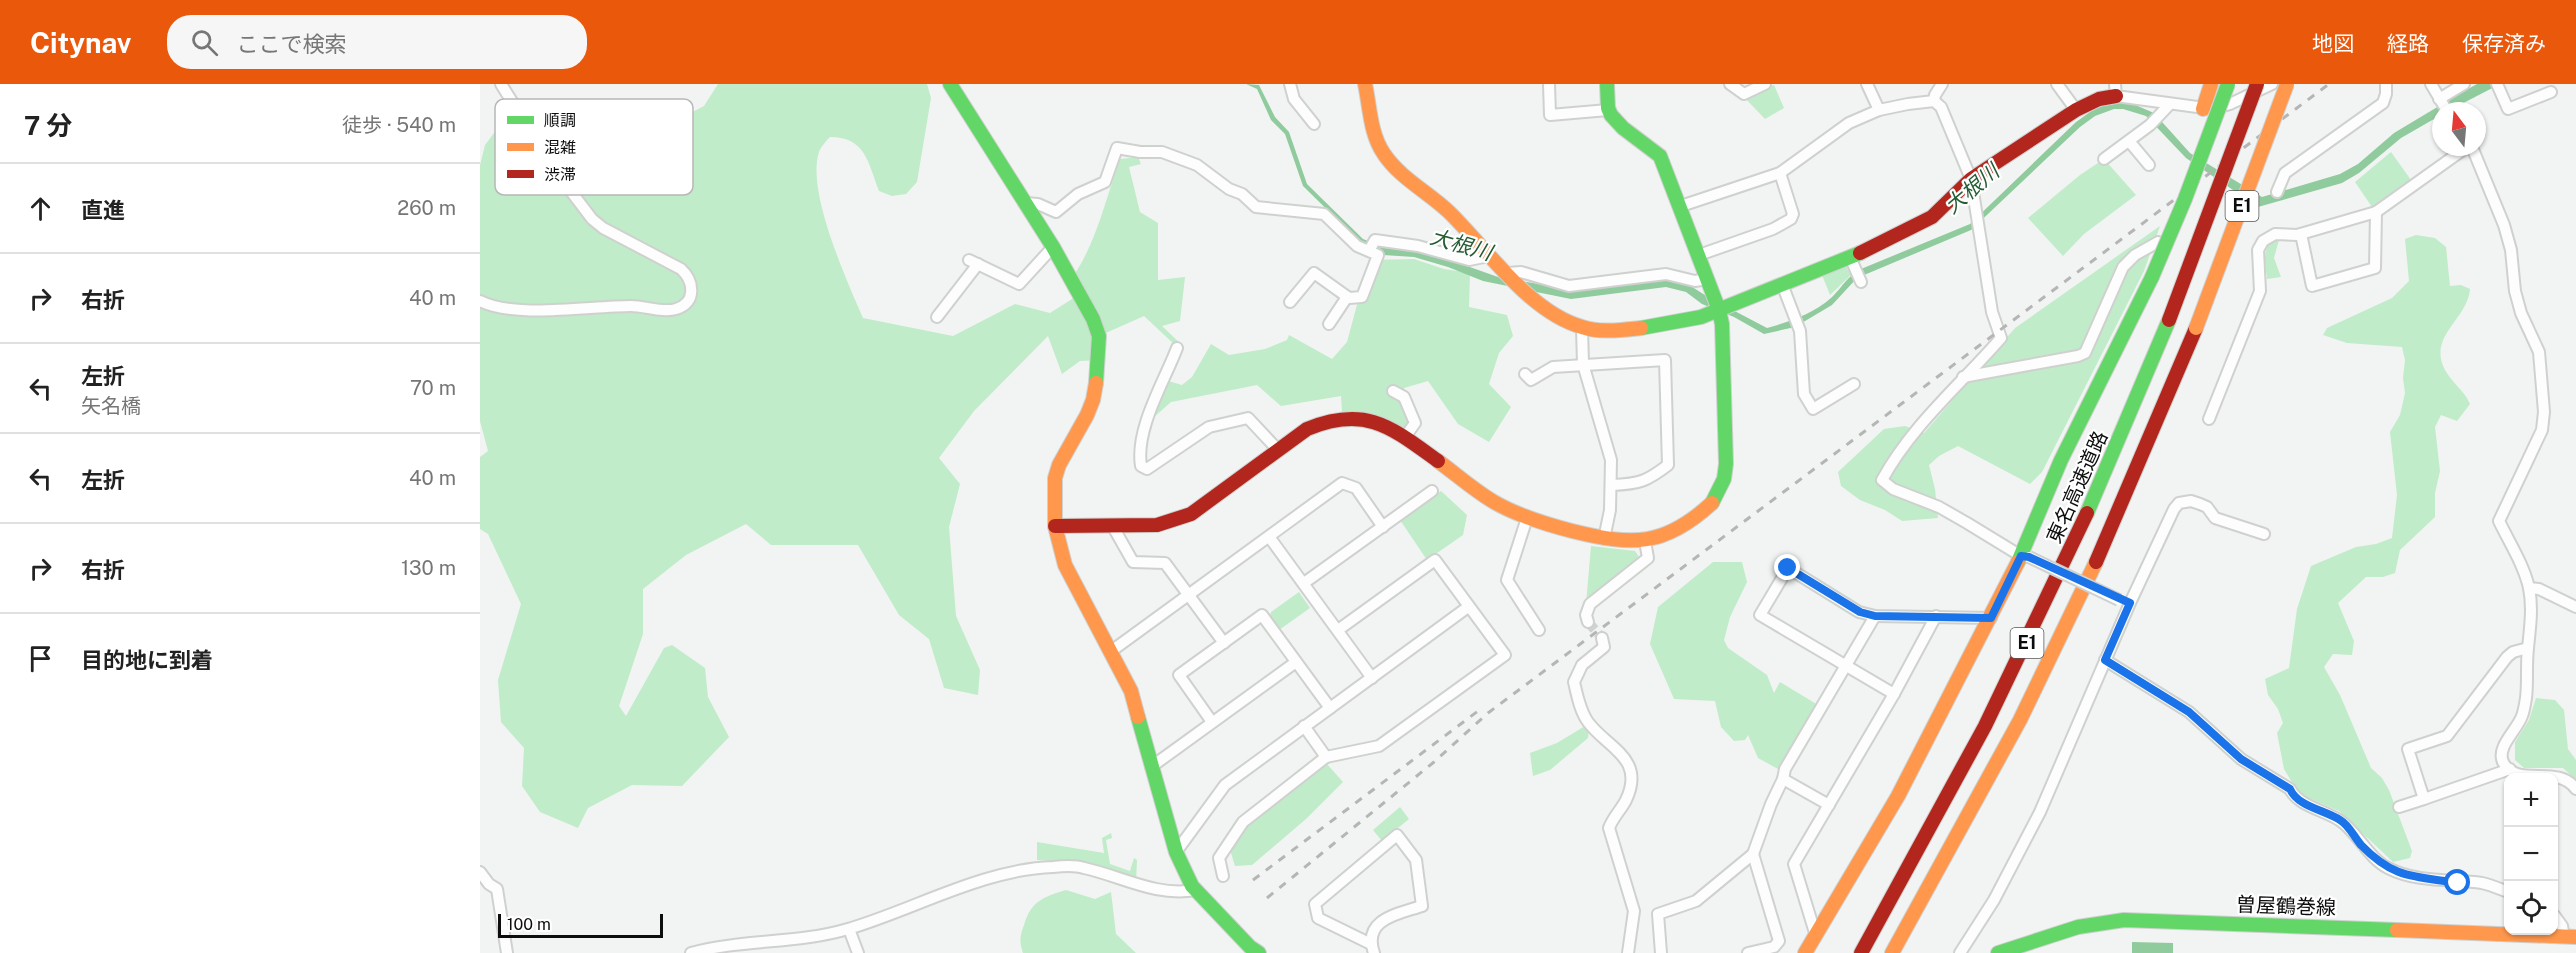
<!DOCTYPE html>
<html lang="ja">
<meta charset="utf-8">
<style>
:root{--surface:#fff;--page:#f6f6f6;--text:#222;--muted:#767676;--line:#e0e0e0;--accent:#ea580c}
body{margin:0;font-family:"Public Sans","Noto Sans JP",sans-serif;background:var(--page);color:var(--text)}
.controls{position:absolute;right:18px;bottom:18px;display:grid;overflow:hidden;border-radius:12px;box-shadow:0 2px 4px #0004}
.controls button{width:54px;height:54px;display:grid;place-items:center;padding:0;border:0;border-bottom:2px solid var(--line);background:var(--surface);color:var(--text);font:30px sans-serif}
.compass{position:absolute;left:1952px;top:18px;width:54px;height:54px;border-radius:50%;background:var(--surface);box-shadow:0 2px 4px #0004;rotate:344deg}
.scale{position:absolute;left:18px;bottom:15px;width:165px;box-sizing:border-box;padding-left:6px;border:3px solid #0c0e0d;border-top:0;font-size:16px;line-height:21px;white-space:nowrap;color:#0c0e0d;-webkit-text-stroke:4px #fff;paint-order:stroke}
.stop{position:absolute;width:18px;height:18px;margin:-14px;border:4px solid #1a73e8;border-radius:50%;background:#fff}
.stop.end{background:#1a73e8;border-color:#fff;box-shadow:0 2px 6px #0008}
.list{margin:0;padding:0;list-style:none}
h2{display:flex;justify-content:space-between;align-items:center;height:78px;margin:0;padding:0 24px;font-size:26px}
h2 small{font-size:20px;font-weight:400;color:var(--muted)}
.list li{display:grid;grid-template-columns:39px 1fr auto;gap:18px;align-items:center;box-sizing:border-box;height:90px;padding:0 24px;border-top:2px solid var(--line)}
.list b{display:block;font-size:22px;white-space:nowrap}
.list p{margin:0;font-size:20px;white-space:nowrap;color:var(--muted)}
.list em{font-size:20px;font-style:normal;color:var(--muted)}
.icon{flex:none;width:33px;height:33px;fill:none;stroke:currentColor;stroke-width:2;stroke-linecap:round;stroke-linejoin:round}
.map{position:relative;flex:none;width:2096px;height:869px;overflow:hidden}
header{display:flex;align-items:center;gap:36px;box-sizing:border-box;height:84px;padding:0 30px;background:var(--accent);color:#fff}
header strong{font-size:28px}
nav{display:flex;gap:33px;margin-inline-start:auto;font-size:21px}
.search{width:420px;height:54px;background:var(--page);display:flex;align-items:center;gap:15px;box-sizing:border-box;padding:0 21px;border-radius:24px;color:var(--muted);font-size:22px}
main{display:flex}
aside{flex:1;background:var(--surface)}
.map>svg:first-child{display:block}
.green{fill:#c0ecc9}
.water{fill:#90cb9e}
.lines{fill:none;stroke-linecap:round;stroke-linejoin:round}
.street-tunnel{stroke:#cfd2d0;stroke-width:10;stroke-dasharray:10 5;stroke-linecap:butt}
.street-casing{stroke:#cfd1cf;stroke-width:14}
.fast-casing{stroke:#cfd1cf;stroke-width:16}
.slow-casing{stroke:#cfd1cf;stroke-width:16}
.jam-casing{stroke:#cfd1cf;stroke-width:16}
.street{stroke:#fdfdfd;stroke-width:10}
.fast{stroke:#63d668;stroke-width:14}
.slow{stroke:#ff974d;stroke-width:14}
.jam{stroke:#b3261e;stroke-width:14}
.rail{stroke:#b5b5b5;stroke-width:3;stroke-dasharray:8 8;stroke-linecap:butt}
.street-bridge-casing{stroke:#cfd1cf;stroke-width:14;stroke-linecap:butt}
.fast-bridge-casing{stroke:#cfd1cf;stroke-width:16;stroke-linecap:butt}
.slow-bridge-casing{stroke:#cfd1cf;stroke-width:16;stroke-linecap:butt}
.jam-bridge-casing{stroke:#cfd1cf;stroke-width:16;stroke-linecap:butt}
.street-bridge{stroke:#fdfdfd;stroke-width:10}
.fast-bridge{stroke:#63d668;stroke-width:14}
.slow-bridge{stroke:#ff974d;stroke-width:14}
.jam-bridge{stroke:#b3261e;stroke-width:14}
.route{stroke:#1a73e8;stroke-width:8}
.labels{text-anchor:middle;stroke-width:4.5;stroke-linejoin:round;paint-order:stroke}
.shield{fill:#fff;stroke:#555656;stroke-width:1.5}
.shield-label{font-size:18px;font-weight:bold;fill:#0c0e0d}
.street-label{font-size:20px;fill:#0c0e0d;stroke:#fff}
.water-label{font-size:21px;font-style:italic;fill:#245d33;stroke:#fff}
.key{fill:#fff;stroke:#b6b7b6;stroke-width:1.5}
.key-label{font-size:16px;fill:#0c0e0d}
</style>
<header>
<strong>Citynav</strong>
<div class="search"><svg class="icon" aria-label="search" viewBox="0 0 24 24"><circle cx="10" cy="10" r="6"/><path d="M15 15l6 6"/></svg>ここで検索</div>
<nav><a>地図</a><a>経路</a><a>保存済み</a></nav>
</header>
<main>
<aside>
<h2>7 分<small>徒歩 · 540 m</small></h2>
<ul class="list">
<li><svg class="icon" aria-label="ahead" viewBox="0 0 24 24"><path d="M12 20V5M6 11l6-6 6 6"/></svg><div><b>直進</b></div><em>260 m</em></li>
<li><svg class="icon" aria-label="right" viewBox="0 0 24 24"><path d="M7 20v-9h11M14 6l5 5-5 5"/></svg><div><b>右折</b></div><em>40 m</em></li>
<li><svg class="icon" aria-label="left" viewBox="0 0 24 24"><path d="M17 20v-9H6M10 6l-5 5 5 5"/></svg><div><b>左折</b><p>矢名橋</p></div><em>70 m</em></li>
<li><svg class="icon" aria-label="left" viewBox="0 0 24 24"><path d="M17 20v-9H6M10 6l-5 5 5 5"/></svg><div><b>左折</b></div><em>40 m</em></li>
<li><svg class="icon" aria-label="right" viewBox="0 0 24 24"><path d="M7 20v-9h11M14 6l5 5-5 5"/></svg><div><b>右折</b></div><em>130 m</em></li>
<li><svg class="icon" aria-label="arrive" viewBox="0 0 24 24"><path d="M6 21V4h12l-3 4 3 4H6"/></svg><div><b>目的地に到着</b></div></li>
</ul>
</aside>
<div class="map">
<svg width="2096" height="869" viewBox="0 0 2096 869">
<rect width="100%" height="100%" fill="#f1f4f2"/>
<g class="green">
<path d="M238,0H447L451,14L437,98L426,110L412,112L399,107C388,79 386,53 350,53C346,57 341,63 339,68C326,107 367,197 383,234L473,252L535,220L570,229L600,210L592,194C616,160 626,114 640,75L658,73L661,80L649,83L660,128L678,139V196L705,193L700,237L682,242L703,262L685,296L702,301L712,293L731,260L749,271L785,265L807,256L809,251L852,275L867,258L889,176L934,175L964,185L990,189L989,223L1027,231L1033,252L1019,269L1009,300L1031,323L1009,358L978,340L948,297L924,304L931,338L926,348L862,328L861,312L801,322L777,301L691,318L664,342L695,261L664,232L619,252V276L600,277L582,290L568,252L494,327L459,374L480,400L469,443L476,532L500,586L498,611L464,604L449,555L419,531L378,461H291L266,440L206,471L163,505V550L139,622L146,632L184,564L192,561L225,584L228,613L249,653L202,702L152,701L108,724L98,744L60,728L42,702L44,664L21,638L18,596L41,520L8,450L0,445V373L8,367L0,337V81L5,61L20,41L33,37L58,35L112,61H138L197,36L224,22Z"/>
<path d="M1294,1L1304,24L1285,35L1264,13Z"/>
<path d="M1911,68L1931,96L1892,123L1875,98Z"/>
<path d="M1624,75L1656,111L1604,150L1583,172L1548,134L1600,91Z"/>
<path d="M1680,142L1664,187L1562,388L1550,400L1478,362L1459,372L1449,381L1455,405L1458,434L1422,437L1405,426L1380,416L1361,402L1358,388L1404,345L1425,342L1444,349L1535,244Z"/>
<path d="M1936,151L1955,154L1966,163L1970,202L1981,201L1990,205C1988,235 1947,252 1965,286C1972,299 1984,306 1990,320L1977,337L1961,331L1955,343L1960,387L1955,409V433L1920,466L1915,489L1903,493H1886L1858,519L1874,557L1872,571L1853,570L1844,583L1860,611L1891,684L1902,694L1909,706L1932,767L1930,774L1913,778L1859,727L1819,710L1804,685L1797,649L1803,639L1798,625L1788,611L1785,595L1809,584L1817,525L1831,482L1876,463L1896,460L1912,454L1917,411L1910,348L1920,331L1925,309L1923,294L1925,276L1922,263L1867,259L1843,251L1847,244L1912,214L1929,197L1925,155Z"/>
<path d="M1795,155L1799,156L1794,174L1801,193L1787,195C1786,180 1780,165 1795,155Z"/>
<path d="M1365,181L1371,191L1350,211L1342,191Z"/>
<path d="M961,407L987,431L983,451L947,476L920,436Z"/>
<path d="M1111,462L1155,467L1161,476L1106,520Z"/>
<path d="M1233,478H1262L1267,498L1250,533L1244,556L1248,564L1287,591L1294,609L1300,598L1338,621L1298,685L1278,674L1268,651L1265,656L1254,657L1241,643L1235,617L1194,615L1170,560L1178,523Z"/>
<path d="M819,508L830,524L799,546L789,534L791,528Z"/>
<path d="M2056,614L2075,616L2084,626L2088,665L2096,676V696L2083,684H2044L2035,676V658L2049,636Z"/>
<path d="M1105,642L1109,646L1108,654L1070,686L1053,692L1050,669L1077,659Z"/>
<path d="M846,673L847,680L863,698L826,735L772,781L755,782L748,759L763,738Z"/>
<path d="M920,723L929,735L902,757L893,746Z"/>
<path d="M631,749L632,754L626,756L630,780L650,787L654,774L657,776L656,799L604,779L557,776V758L624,769L622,754Z"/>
<path d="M586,806L615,815L631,808L636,850L656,869H543C539,857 540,852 544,841C551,817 563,813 586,806Z"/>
</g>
<g class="water">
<path d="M766,0L779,1L795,33L809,48L827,100L883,155L905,164L937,168L970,176L1018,193L1089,205L1180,195L1206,199L1228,213L1287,244C1309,238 1333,230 1351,214C1363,203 1364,195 1381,185L1490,140L1596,38L1617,23L1635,18L1653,20L1674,29L1710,69L1782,113L1860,90L1878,80L1914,49L1979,10L1997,0H2020L1968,27H1961V31L1921,54L1879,89L1862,99L1778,123L1706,74L1666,32L1643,25H1634L1615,32L1600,43L1491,146L1377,194L1352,221L1315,243L1284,250L1254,233L1222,220L1206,208L1186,203L1091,215L1003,197L968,183L934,173L903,171L881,159L823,102L805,50L791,36L777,5Z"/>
<path d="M1652,858L1693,859V869H1652Z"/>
</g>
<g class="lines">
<path class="street-tunnel" d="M1108,538L1122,554"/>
<defs>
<g id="street">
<path d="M810,0L814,15L834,40"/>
<path d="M1069,0L1070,31L1128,26"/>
<path d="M1250,0L1264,10L1285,0"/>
<path d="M1387,0L1399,26"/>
<path d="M1577,0L1596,26"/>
<path d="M1635,0L1636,12L1732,25L1750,20L1792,0"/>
<path d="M1951,0L1967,27"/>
<path d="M2017,0L2028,25L2071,8"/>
<path d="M1959,15L1984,0"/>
<path d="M1454,17L1461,23L1491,95L1512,228L1521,254C1481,300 1432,341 1402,396L1413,405L1459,423L1487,439L1541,472L1547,473"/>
<path d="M1454,17L1455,11L1462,0"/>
<path d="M1649,57L1669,81"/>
<path d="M1992,63L2024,141L2031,166L2035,207L2041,229L2059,268L2064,328L2062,346L2019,437C2029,458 2044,481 2049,504C2053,524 2050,544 2048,564C2046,581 2048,598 2046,614C2045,620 2044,627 2042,632C2037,646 2016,663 2023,678C2036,705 2077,679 2096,705"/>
<path d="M1624,75L1670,41L1689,21"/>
<path d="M1797,108L1805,89L1903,19L1906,10V0"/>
<path d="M546,119L558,120L576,128L598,110L625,98L637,64L660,68H682L717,81L749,105L762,110L776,123L844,130L877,162L898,171L882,213L869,214L834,189L810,218"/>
<path d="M1201,122L1300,89L1369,39L1399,26L1428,20L1454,17"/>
<path d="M1821,150L1832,202L1895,184L1896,128"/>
<path d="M890,165L895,156L938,162L989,176L1009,172"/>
<path d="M1219,171L1293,145L1311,135L1313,130L1300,89"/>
<path d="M1370,173L1381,198"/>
<path d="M489,176L539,200L573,163"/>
<path d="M1028,189L1041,188L1089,202L1186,190L1215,197L1227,195"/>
<path d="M1302,200L1320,247L1324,310L1333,325L1374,300"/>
<path d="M0,217C35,235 109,222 151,222C165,222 183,229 196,225C217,219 214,197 201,185L123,144L112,135L74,85L21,0"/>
<path d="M457,233L498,180"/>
<path d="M849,240L867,213"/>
<path d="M1102,244L1103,280L1131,376L1130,426L1124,455"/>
<path d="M697,264C684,298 655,345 661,382L667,385L729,343L768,334L798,366"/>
<path d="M1045,290L1051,296L1073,283L1185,276L1188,381C1167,397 1160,400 1132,401"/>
<path d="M1483,293L1598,272L1605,269L1643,183L1655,171L1678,158"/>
<path d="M913,307L924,313L935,339L925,353"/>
<path d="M1729,335L1780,207L1778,166L1783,157L1795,150L1817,151L1896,128L1987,63"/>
<path d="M1047,434L1027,496L1059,546"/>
<path d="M632,441L653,478L685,479L744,559"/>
<path d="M790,454L892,594"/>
<path d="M824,499L952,407"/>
<path d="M2049,504L2059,505L2096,523"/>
<path d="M1108,538L1106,531L1110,520L1168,474L1165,457"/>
<path d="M1122,554L1124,563L1102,581L1094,598C1097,611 1100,627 1108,638C1127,664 1166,674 1146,716C1141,726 1133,733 1129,744L1154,827L1148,869"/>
<path d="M630,568L862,399L876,404L903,443"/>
<path d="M1625,576L1709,628L1761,675L1810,705C1818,722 1844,726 1859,736C1876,746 1888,774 1908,784C1937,799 1972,795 2002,799C2011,801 2020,805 2028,808"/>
<path d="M1414,610L1280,531L1308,484L1379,528L1395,532L1511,534"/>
<path d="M732,638L699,591L782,531L850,624"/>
<path d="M824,642L846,673"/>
<path d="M671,683L816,578"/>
<path d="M2030,685L1944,715L1928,665L1967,652L2027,573L2033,568L2048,564"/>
<path d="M1303,695L1349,721"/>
<path d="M1919,723L1944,715"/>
<path d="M696,768L745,701L988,523"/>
<path d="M0,788L9,800L17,805L27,869"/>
<path d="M743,792L739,774L763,738L846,673L899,662L1025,571L955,476L858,546"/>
<path d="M2074,831L2082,842L2084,853"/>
<path d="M369,845L378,869"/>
<path d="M1336,852L1314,780L1414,610L1456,532"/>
<path d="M891,860L838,834L835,820L917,751L936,776L942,822C918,830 882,835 894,869"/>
<path d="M211,869C262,855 317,860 368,845C433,826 504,785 573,783C582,782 595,781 604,784C641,792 676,813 715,806"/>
<path d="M1181,869L1178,830L1216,817L1273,770L1291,720L1303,695L1305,685L1395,532"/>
<path d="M1268,869L1294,863L1299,857L1273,770"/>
<path d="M1480,869L1514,816L1560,728L1650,519L1694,425L1699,419L1711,417L1720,420L1727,423L1735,434L1784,450"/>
</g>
<g id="fast">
<path d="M470,0L573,163L613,235L619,252L616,299"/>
<path d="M1127,0L1128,24L1131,31L1143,44L1180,72L1239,226L1242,240L1246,380L1244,395L1232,419"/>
<path d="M1161,244L1221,233L1380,169"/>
<path d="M1607,429L1689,236"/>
<path d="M1538,478L1581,376L1672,193"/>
<path d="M658,633L696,768L712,802L770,863L779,869"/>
<path d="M1518,869L1598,843L1644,836L1917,846"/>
</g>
<g id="slow">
<path d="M885,0C890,23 890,50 904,70C920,94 948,108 969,128C1007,165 1049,228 1102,243C1120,249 1142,246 1161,244"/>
<path d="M1723,25L1731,0"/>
<path d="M616,299L613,316L607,331L579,381L575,394V442L585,481L651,607L658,633"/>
<path d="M958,377C977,391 995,407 1014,418C1038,432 1065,440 1092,447C1153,462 1184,463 1232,419"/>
<path d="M1917,846L2096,853"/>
<path d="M1325,869L1418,712L1538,478"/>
<path d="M1412,869L1540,636L1616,478"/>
</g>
<g id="jam">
<path d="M1380,169L1452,133L1491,95L1596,26L1619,15L1636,12"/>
<path d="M575,442L677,441L711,430L827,345C886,321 911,343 958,377"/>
<path d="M1616,478L1716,244"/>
<path d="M1381,869L1505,642L1607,429"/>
</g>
</defs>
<use href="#street" class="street-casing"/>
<use href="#fast" class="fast-casing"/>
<use href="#slow" class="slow-casing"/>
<use href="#jam" class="jam-casing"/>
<use href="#street" class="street"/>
<use href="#fast" class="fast"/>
<use href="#slow" class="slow"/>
<use href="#jam" class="jam"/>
<g class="rail">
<path d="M773,796L998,627"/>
<path d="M787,814L954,678L1008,629L1849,0"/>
</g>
<defs>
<path id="street-bridge" d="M1549,473L1639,516"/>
<path id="fast-bridge" d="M1672,193L1705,115L1748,0"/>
<path id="slow-bridge" d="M1716,244L1807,0"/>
<path id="jam-bridge" d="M1689,236L1777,0"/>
</defs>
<use href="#street-bridge" class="street-bridge-casing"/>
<use href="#fast-bridge" class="fast-bridge-casing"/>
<use href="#slow-bridge" class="slow-bridge-casing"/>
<use href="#jam-bridge" class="jam-bridge-casing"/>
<use href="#street-bridge" class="street-bridge"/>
<use href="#fast-bridge" class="fast-bridge"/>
<use href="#slow-bridge" class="slow-bridge"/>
<use href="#jam-bridge" class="jam-bridge"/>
</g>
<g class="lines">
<path class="route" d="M1308,484L1380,528L1395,532L1511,534L1541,472L1549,473L1650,519L1625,576L1709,628L1761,675L1810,705C1818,723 1845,726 1860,736C1869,741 1874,753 1881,761C1914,795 1933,792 1978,799"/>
</g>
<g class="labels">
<g class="shield">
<rect x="1745.5" y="107" width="33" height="30" rx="4.5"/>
<rect x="1530.5" y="544" width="33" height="30" rx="4.5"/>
</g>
<g class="shield-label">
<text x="1762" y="128">E1</text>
<text x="1547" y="565">E1</text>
</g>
<g class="street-label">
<text transform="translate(1597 403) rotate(-66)" y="7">東名高速道路</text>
<text transform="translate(1806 822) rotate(2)" y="7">曽屋鶴巻線</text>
</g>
<g class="water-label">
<text transform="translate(1492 105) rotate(-40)" y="7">大根川</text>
<text transform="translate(981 161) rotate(16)" y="7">大根川</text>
</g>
</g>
<rect x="15" y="15" width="198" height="96" rx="9" class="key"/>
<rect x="27" y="32" width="27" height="8" fill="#63d668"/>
<rect x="27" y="59" width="27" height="8" fill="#ff974d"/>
<rect x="27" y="86" width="27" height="8" fill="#b3261e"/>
<g class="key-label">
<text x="64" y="42">順調</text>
<text x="64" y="69">混雑</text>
<text x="64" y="96">渋滞</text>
</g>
</svg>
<div class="controls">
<button>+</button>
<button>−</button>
<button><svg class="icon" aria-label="locate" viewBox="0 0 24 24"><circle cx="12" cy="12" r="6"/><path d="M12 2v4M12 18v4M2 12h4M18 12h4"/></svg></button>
</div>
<svg class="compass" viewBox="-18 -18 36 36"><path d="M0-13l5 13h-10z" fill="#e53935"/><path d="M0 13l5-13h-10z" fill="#767676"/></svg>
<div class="scale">100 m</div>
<div class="stop" style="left:1978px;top:799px"></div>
<div class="stop end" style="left:1308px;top:484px"></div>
</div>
</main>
